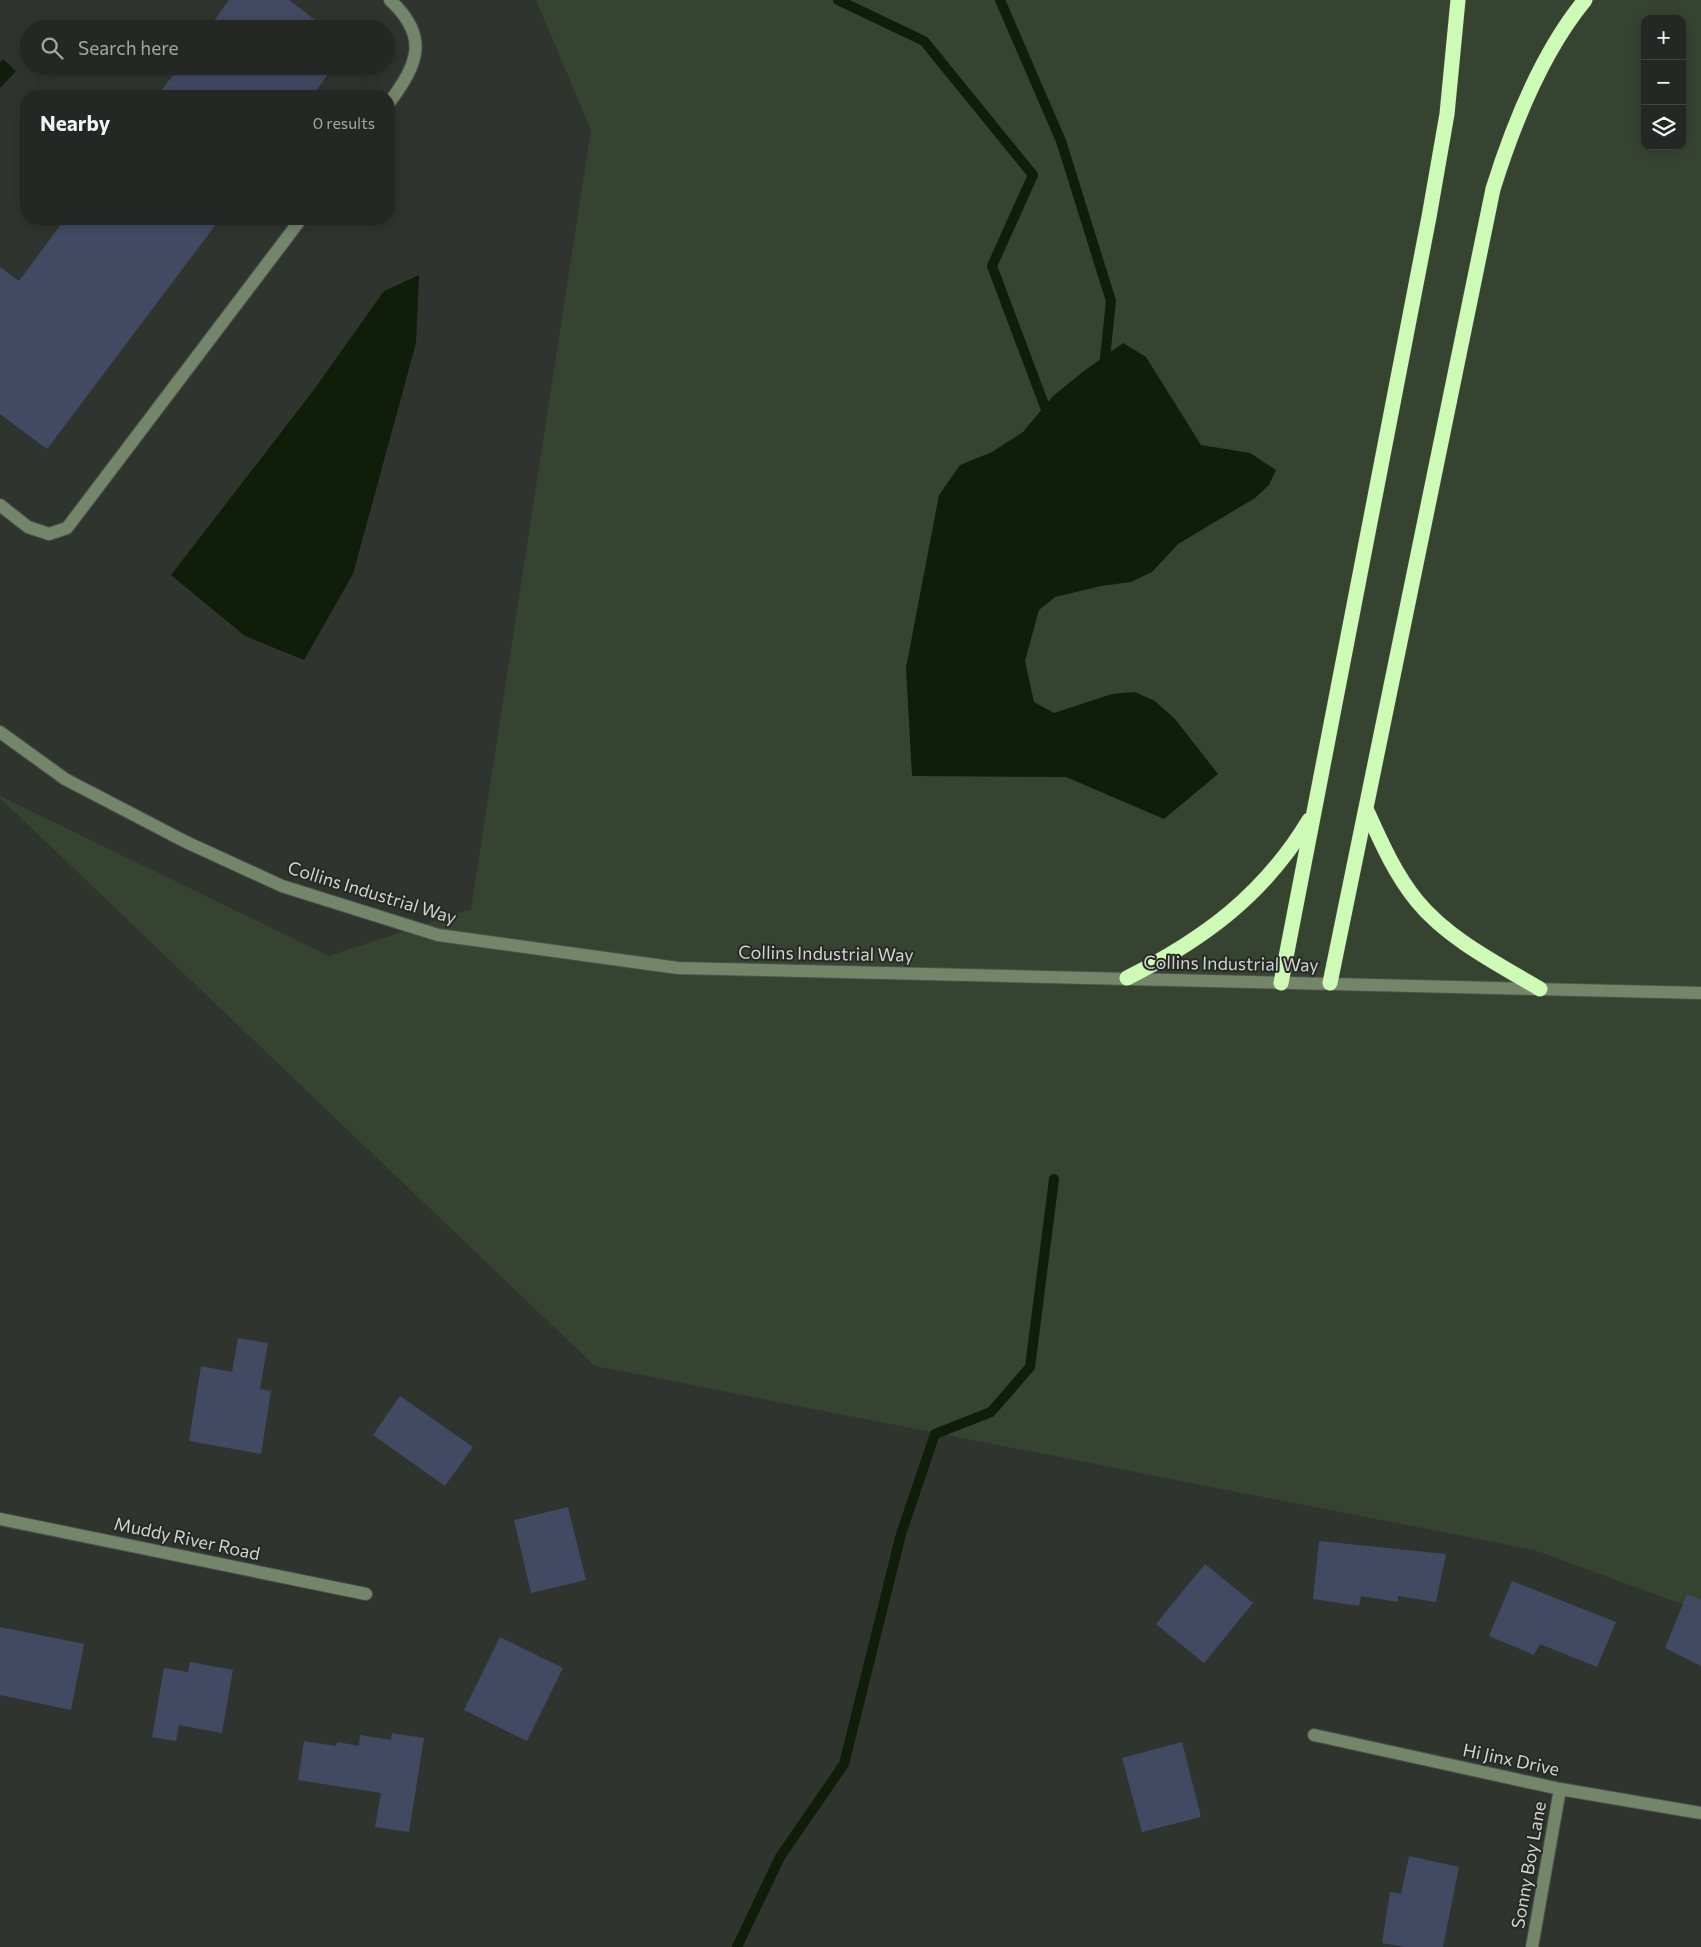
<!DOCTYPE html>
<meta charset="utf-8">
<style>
:root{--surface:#242723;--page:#2c2f2b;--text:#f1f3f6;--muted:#a3a5a6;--line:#414441}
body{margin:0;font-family:Commissioner,sans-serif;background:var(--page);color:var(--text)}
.controls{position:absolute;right:15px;top:15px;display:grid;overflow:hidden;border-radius:10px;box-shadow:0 2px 12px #0003}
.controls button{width:45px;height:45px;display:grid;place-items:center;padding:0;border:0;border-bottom:1px solid var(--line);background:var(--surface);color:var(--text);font:25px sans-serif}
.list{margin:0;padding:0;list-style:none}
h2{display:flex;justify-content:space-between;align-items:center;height:65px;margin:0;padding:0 20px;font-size:21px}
h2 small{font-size:16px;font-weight:400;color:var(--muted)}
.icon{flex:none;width:28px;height:28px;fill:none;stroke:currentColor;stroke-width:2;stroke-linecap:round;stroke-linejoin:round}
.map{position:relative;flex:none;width:1701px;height:1947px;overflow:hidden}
.search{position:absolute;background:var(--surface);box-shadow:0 2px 12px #0003;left:20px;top:20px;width:375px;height:55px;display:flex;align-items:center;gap:12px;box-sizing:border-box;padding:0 18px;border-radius:28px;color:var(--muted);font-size:19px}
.panel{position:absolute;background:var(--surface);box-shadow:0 2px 12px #0003;left:20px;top:90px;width:375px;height:135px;border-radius:20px}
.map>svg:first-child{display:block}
.green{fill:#374331;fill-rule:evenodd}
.water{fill:#101d08}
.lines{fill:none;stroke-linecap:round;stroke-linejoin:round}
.stream{stroke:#101d08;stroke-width:10}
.building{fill:#424a63}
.minor-casing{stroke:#4d514c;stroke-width:14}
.highway-casing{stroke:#4d514c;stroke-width:16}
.minor{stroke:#74866a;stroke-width:12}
.highway{stroke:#cdfab4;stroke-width:15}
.labels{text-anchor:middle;stroke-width:4;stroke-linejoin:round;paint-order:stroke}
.street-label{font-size:18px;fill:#d1d3d0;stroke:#262a25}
</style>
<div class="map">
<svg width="1701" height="1947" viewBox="0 0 1701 1947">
<rect width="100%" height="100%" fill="#30342f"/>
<path class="green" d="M536,0H1701V1611L1534,1550L595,1366L0,798V796L329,956L471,909L591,130ZM1645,19H1682V146H1645Z"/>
<g class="water">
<path d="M3,59L16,71L0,88V62Z"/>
<path d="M419,275L416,343L353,574L304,660L245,636L171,575L313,391L384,291Z"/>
<path d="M1123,343L1146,357L1201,445L1250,453L1276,470L1269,485L1255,498L1178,544L1152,572L1131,582L1101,586L1055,597L1039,610L1025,661L1034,702L1054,713L1112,694L1135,692L1155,701L1175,719L1218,774L1164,819L1066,777L912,776L906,668L939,495L960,465L992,452L1023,432L1053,396L1084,371Z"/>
</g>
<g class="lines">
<g class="stream">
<path d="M838,0L924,41L1033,175L992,266L1045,407"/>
<path d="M1000,0L1061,141L1111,301L1105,358"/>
<path d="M737,1947L780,1857L844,1764L901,1534L935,1434L991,1412L1030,1367L1054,1179"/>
</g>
</g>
<g class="building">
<path d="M229,0H289L327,29H208Z"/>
<path d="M180,66H334L312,96H157Z"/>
<path d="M65,219H220L47,449L0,414V267L19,281Z"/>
<path d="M238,1338L268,1343L260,1389L271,1391L261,1454L189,1441L201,1366L232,1372Z"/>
<path d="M400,1396L473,1447L445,1486L373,1435Z"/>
<path d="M568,1507L586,1580L531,1593L514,1520Z"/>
<path d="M1319,1541L1446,1554L1436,1602L1398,1596V1602L1361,1596L1359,1606L1313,1599Z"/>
<path d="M1205,1564L1253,1603L1204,1663L1156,1624Z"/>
<path d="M1512,1581L1616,1622L1597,1667L1540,1644L1534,1655L1489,1636Z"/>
<path d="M1687,1594L1701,1600V1666L1665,1648Z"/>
<path d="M0,1627L84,1644L71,1710L0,1695Z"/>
<path d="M500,1637L563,1668L527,1741L464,1710Z"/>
<path d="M190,1662L233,1670L222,1733L179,1725L176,1741L152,1737L164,1668L188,1672Z"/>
<path d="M392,1733L424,1738L409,1832L375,1827L381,1793L298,1780L304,1741L336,1746L337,1742L359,1746L360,1735L391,1740Z"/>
<path d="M1182,1742L1201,1817L1142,1832L1122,1758Z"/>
<path d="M1409,1856L1459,1867L1443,1947H1405L1382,1943L1390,1892L1401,1894Z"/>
</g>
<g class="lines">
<defs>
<g id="minor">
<path d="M389,103C418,64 430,37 390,0"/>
<path d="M0,505L28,527L49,534L67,528L301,219"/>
<path d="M0,732L65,779L186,842L282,886L438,935L678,968L1701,993"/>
<path d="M0,1519L366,1594"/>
<path d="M1314,1735L1560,1789L1701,1813"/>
<path d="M1532,1947L1560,1789"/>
</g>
<g id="highway">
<path d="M1367,811C1381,842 1395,874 1417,901C1448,939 1498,964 1540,989"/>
<path d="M1127,978C1204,939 1264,895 1309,820"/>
<path d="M1281,983L1429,217L1447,114L1458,0"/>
<path d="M1330,983L1493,189C1513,125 1542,52 1585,0"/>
</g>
</defs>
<use href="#minor" class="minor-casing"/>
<use href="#highway" class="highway-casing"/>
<use href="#minor" class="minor"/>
<use href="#highway" class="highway"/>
</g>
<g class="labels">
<g class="street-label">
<text transform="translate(372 893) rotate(17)" y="6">Collins Industrial Way</text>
<text transform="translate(826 954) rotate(1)" y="6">Collins Industrial Way</text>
<text transform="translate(1231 964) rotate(1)" y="6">Collins Industrial Way</text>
<text transform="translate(187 1539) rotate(12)" y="6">Muddy River Road</text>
<text transform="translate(1511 1760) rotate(12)" y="6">Hi Jinx Drive</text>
<text transform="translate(1529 1865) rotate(-80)" y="6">Sonny Boy Lane</text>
</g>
</g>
</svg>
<div class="controls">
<button>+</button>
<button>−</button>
<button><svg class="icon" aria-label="layers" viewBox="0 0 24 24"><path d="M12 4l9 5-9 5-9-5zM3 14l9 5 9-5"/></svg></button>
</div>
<div class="search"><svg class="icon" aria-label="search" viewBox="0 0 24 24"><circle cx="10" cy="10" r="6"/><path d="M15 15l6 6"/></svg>Search here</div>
<section class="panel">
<h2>Nearby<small>0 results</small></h2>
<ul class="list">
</ul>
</section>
</div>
